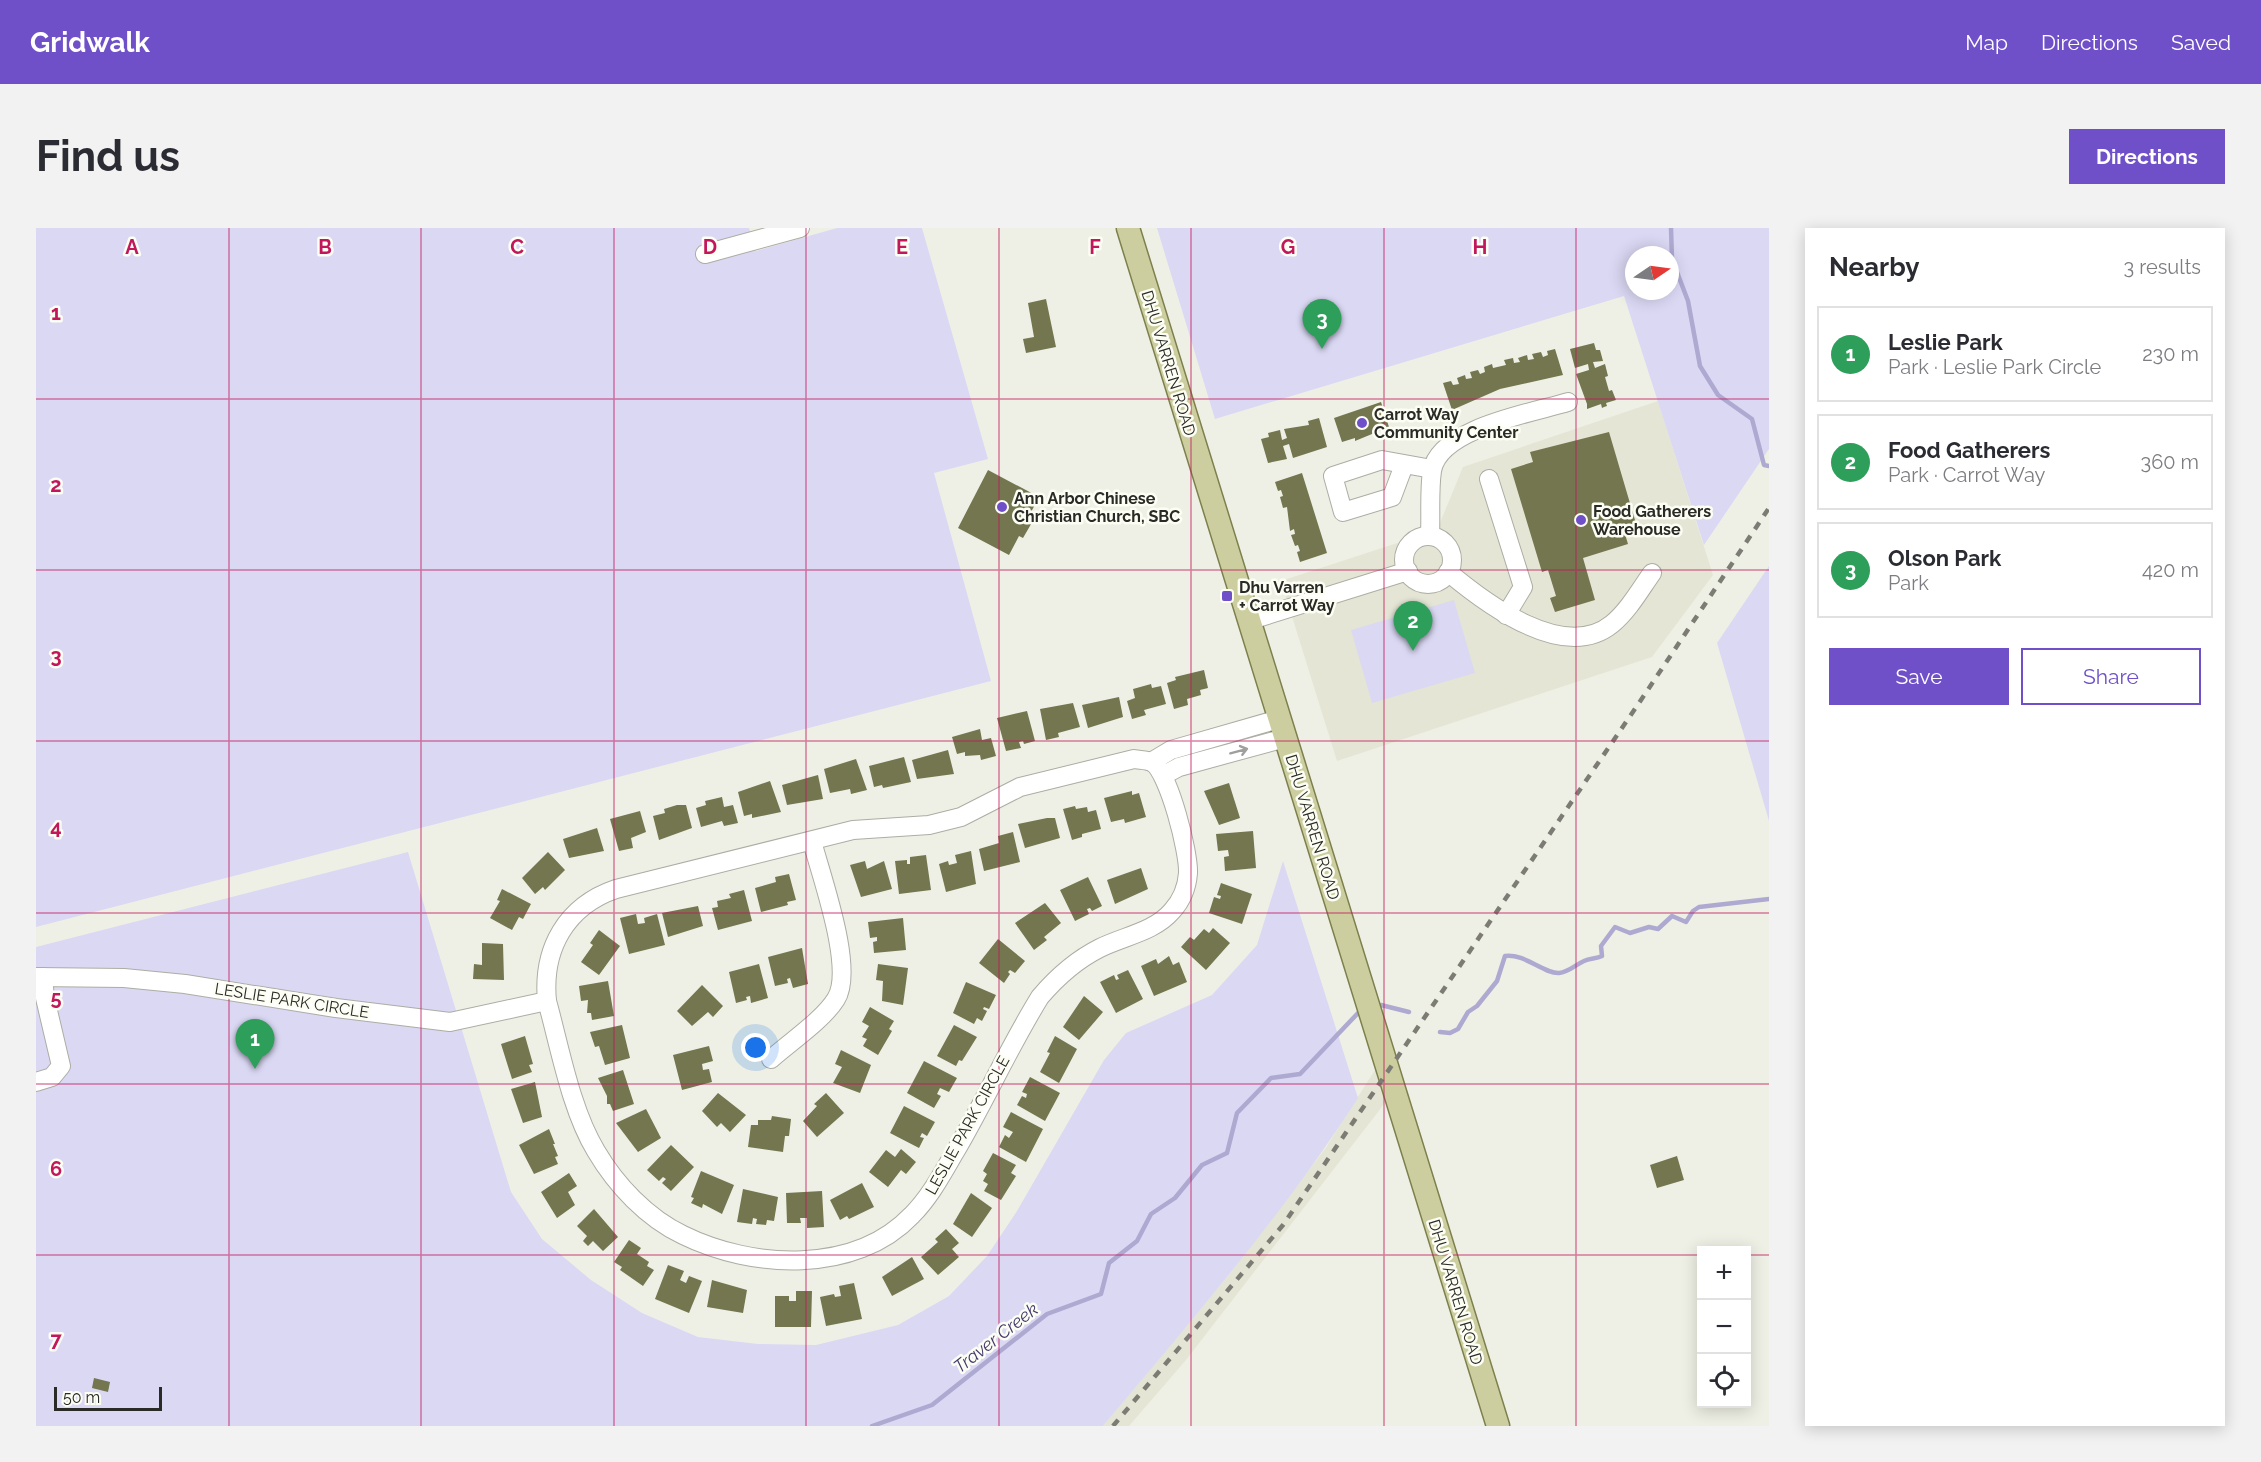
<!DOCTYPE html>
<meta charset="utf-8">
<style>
:root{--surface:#fff;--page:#f2f2f3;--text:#2b2b33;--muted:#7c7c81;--line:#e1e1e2;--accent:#6f50c9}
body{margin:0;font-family:Raleway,sans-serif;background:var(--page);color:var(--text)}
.controls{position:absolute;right:18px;bottom:18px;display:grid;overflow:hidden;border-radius:0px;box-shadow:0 3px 15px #0003}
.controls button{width:54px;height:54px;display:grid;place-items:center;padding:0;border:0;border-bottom:2px solid var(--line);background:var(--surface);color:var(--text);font:30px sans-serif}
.compass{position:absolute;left:1589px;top:18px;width:54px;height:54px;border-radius:50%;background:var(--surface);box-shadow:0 3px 15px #0003;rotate:77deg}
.scale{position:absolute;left:18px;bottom:15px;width:108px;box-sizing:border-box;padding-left:6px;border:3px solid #2a2a26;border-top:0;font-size:16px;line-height:21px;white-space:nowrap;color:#2a2a26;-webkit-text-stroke:4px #fcfdf3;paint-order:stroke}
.you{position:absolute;left:720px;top:820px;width:21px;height:21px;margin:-15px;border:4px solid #fff;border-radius:50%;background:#1a73e8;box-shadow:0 0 0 9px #1a73e833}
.badge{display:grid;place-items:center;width:39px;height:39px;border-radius:50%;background:var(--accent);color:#fff;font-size:20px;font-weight:700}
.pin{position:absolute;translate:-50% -50px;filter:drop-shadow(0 2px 3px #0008)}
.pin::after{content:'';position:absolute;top:32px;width:21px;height:18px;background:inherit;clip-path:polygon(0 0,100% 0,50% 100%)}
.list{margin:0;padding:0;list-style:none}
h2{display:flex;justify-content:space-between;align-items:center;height:78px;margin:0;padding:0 24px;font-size:26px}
h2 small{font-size:20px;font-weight:400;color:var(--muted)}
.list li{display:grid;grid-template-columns:39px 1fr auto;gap:18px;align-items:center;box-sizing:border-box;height:96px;margin:0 12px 12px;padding:0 12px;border:2px solid var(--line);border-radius:0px}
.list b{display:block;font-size:22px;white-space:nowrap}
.list p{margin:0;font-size:20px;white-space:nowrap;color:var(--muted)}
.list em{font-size:20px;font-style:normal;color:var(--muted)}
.actions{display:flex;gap:12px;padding:18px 24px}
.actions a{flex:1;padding:14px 0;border:2px solid var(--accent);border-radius:0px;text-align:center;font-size:21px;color:var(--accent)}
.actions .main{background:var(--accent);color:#fff}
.icon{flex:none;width:33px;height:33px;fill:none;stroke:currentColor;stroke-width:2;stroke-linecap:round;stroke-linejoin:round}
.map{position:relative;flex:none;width:1733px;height:1198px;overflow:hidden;border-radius:0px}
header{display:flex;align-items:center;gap:36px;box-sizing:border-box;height:84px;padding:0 30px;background:var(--accent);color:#fff}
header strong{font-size:28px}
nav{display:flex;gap:33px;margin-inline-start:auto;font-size:21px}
.intro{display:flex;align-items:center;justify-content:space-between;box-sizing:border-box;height:144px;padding:0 36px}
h1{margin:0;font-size:42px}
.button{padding:15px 27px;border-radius:0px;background:var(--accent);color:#fff;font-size:21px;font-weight:700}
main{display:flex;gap:36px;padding:0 36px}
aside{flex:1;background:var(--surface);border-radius:0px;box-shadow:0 3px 15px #0003}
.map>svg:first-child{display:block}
.built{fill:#e4e5d4}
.green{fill:#dbd8f4;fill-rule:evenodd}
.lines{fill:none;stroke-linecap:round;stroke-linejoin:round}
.stream{stroke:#aea9d1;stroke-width:4.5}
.building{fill:#73764e}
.minor-casing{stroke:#acada3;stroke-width:20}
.major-casing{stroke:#7d804c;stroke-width:25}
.minor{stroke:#fff;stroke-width:18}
.major{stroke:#cccea0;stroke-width:22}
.rail{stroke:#7c7c75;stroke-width:4.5;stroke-dasharray:8 8;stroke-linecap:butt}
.oneway{stroke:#9f9f9d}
.grid{fill:none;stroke:#c2185b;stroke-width:1.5;stroke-opacity:0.55}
.poi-dot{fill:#6f50c9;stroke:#fcfdf3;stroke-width:2}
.labels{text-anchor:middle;stroke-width:5;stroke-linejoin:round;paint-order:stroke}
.street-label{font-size:16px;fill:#2a2a26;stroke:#fcfdf3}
.poi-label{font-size:16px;font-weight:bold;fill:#2a2a26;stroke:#fcfdf3;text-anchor:start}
.water-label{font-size:18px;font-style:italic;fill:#43386d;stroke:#fcfdf3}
.grid-label{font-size:20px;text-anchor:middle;font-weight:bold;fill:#c2185b;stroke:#fcfdf3;stroke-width:5;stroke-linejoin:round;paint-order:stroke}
</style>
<header>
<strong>Gridwalk</strong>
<nav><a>Map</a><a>Directions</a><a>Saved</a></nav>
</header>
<div class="intro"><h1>Find us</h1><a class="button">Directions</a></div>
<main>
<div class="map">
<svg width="1733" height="1198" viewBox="0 0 1733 1198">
<rect width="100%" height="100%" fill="#eff0e5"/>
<g class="built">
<path d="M1622,173L1677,347L1616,429L1301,533L1245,353L1401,302L1427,239Z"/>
<path d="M1339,842L1349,874L1342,884L1150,1132L1093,1198H1067L1192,1048L1289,921Z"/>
</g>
<g class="green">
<path d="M0,0H713L720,23L801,0H886L952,231L898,245L955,453L0,699Z"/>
<path d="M1121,0H1733V221L1668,317L1588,68L1179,191ZM1598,27H1634V63H1598Z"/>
<path d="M1733,338V593L1681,415Z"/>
<path d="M1418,372L1439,445L1336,475L1315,402Z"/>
<path d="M372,624L475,964L506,1011L555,1052L606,1085L662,1109L722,1116L780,1117L862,1097L913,1068L951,1028L981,983L1068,832L1090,805L1176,767L1221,717L1247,633L1322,870C1247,987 1156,1092 1067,1198H0V719Z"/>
</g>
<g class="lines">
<g class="stream">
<path d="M1635,0L1636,31L1652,73L1664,138L1682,167L1716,191L1728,237L1733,238"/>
<path d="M1345,777L1373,784"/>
<path d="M1404,804L1414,805L1422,801L1432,784L1441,778L1461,753L1469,728C1488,725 1508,746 1523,745C1533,744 1539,737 1548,733C1554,730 1560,731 1566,728L1565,718L1579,699L1594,705L1613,699L1622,701L1636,688L1650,694L1657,683L1663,679L1733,671"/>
<path d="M836,1198L896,1177L1011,1086L1065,1066L1073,1035L1101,1013L1115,986L1139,970L1166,937L1191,925L1201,885L1235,850L1264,846L1323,784"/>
</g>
</g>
<g class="building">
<path d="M1010,71L1020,119L990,125L987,111L998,109L992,75Z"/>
<path d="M1558,115L1560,122H1564L1567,133L1557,134L1559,140L1569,136L1572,148L1569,149L1573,163L1576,162L1580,172L1570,175L1571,178L1568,179L1566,180L1565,176L1551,181V176L1540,146L1553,142L1552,136L1539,140L1534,121Z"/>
<path d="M1519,121L1527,147L1464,161L1416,182L1407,155L1415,153L1417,157L1423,156L1421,150L1429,147L1430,151L1436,150L1434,144L1442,142L1444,146L1449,144L1448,139L1456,136L1457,140L1470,137L1468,132L1477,130L1478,135L1484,134L1482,130L1491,127L1492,132L1498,131L1496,126L1505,124L1507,129L1512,127L1511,123Z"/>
<path d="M1345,174L1353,199L1319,213V210L1306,214L1298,190Z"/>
<path d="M1283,190L1291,219L1257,230L1253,216L1247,218L1251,231L1232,235L1225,211L1233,209L1232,205L1244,202L1246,212L1251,210L1248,201L1273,197L1272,193Z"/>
<path d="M1573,204L1601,299L1588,303L1592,316L1547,330L1559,372L1519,384L1514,370L1520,368L1512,342L1506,344L1475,241L1497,234L1494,224Z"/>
<path d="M952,242L1003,269L993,288L998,291L987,310L983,308L973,327L922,300Z"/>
<path d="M1266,245L1291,325L1264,334L1261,324L1264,323L1262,317L1259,318L1255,307L1259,306L1258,301L1254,303L1251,279L1247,280L1244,269L1247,268L1245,262L1242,263L1239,254Z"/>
<path d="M1168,442L1172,460L1164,462L1165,467L1151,471L1152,477L1138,481L1131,455L1140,452L1139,449Z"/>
<path d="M1115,456L1116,460L1125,458L1130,476L1108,482L1110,487L1096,491L1091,473L1099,470L1097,461Z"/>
<path d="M1083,469L1087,489L1052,500L1046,477Z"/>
<path d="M1037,475L1044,499L1022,505L1023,509L1010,512L1004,481Z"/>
<path d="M991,483L999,513L988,516L987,513L983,514L985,520L970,523L961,490Z"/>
<path d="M944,501L946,512L955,510L960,528L945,532L944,527L929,528V524L921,526L916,509Z"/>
<path d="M912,522L918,546L881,551L876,532Z"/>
<path d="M868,529L875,554L847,560L846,557L838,559L833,538Z"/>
<path d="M820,531L831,562L815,566L814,561L794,565L788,541Z"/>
<path d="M782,547L787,571L751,577L746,557Z"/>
<path d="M734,553L745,584L716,590V586L708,588L702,564Z"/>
<path d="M1193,555L1204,590L1183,597L1168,563Z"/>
<path d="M1096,563V567L1103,565L1110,589L1089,595L1088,591L1075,594L1068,570Z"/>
<path d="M686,569L688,579L697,577L702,595L688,598L686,593L665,599L660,580L670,577L669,573Z"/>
<path d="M641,577H650L656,600L623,612L617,588L629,585L628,581Z"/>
<path d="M1039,578L1040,581L1051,579L1052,584L1060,582L1065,601L1046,606V609L1036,612L1027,581Z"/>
<path d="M604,583L610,604L595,610L597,620L583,623L574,591Z"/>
<path d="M1011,590H1019L1024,610L989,620L982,596Z"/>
<path d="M561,600L568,623L533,630L527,611Z"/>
<path d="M1217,603L1220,640L1189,643L1188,629L1193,628L1192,622L1182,623L1180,606Z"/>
<path d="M977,604L984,634L948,643L943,621L963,615L962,608Z"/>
<path d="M935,623L940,656L910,664L903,636L912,633L913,637L921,635L919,627Z"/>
<path d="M512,624L529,642L509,662L507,659L499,666L486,650Z"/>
<path d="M890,627L895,662L863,666L859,633L871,632V636H874V629Z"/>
<path d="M829,633L831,641L848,633L856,661L825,669L814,637Z"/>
<path d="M1105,640L1112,661L1079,676L1071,652Z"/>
<path d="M753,646L760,672L751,674L752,677L725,684L719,660L740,654L739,649Z"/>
<path d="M1052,649L1066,678L1056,683L1054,680L1051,681L1053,686L1039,693L1024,662Z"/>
<path d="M1185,655L1216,666L1206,696L1173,685L1178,669L1184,671L1185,668L1181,667Z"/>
<path d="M466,661L495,676L487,691L483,689L476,702L454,690L464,673L461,672Z"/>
<path d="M708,662L716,693L682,702L676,680L682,679L681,673L695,670L693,666Z"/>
<path d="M1009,675L1025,695L1008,709L1011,712L998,722L979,695Z"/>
<path d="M662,678L667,698L632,709L626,685Z"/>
<path d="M600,686L602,696L609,695L608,690L621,686L629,717L593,726L584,690Z"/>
<path d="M867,690L870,722L838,725L837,714L841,713V709L834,710L832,694Z"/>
<path d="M1177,700L1194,715L1170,742L1145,719L1154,709L1158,712L1168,701L1173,705Z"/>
<path d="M563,702L584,718L563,747L545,734L557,717L554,715Z"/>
<path d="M962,711L989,733L979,745L974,742L972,744L974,746L968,755L943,735Z"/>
<path d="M446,715L467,716L468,752L437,751L438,736L446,737Z"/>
<path d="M766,720L772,756L757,760L754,750L751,751L752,755L739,758L732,729Z"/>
<path d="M1133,728L1137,737L1143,734L1151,754L1118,768L1105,738L1120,731L1122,736Z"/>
<path d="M723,736L732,770L715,775L714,768L710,769L711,772L700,775L693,744Z"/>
<path d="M842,736L872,740L867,777L846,773L847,753L840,752Z"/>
<path d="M1092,742L1107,771L1080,785L1064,754L1078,747L1080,752L1083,751L1081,747Z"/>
<path d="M572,753L578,788L556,792L555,785H551L552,772L545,773L543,758Z"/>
<path d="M930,754L960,767L953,781L948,779L947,781L951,783L946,793L941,790L938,796L917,785Z"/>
<path d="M666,757L687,778L677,789L672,784L656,798L641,783Z"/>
<path d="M1048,768L1067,784L1043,812L1027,799Z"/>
<path d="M834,779L858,793L853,801L856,803L842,827L827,818L831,811L826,809L833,798L826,794Z"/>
<path d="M586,797L594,830L569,837L563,818L559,819L554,804Z"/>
<path d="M918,797L941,809L926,833L923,832L920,838L901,828Z"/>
<path d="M489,808L497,836L493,837L496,844L476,851L465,816Z"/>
<path d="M1019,808L1041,821L1023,855L1004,844L1014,825L1011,824Z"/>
<path d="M673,818L677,833L666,836L667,842L673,841L676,854L646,862L637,827Z"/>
<path d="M805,822L835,837L824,865L797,855L806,839L799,836Z"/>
<path d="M888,833L921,850L913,864L904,860L901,866L905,868L898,880L871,865Z"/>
<path d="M587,842L598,876L577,883L574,876H571V868L562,850Z"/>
<path d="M994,849L1024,865L1009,893L981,877L986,868L990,870L991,866L986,864Z"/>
<path d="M499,854L506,889L487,895L475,861Z"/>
<path d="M682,865L710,887L694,904L685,895L681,899L666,883Z"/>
<path d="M790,865L808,885L781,909L767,893L781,878L778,876Z"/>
<path d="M868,878L899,894L891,908L886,905L884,909L888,910L883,920L854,905Z"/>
<path d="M610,881L625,910L602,924L580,895Z"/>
<path d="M975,884L1007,901L990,934L963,919L969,907L973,910L977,904L967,899Z"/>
<path d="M736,888L755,891L753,908H749L747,924L712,919L715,897H722V892H735Z"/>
<path d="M513,901L519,916H517L522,928L519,929L522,936L498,946L483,917Z"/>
<path d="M635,917L658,939L635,963L626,955L630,951L627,949L623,953L611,942Z"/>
<path d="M865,921L880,934L870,946L865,942L852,959L833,944L850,922L859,929Z"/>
<path d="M957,925L980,937L975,945L980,948L965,972L948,963L952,956L947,953L951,946L947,943Z"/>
<path d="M1641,928L1648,952L1621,960L1614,937Z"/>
<path d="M665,943L698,957L686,986L667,976L666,980L655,975L658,970L655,969Z"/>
<path d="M533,945L541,958L532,964L539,977L521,990L505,964Z"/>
<path d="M826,955L838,979L813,991L811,988L804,992L794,972Z"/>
<path d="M707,961L742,969L738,993L731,992L730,997L720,996L721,991L717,990L716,996L701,994Z"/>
<path d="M786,963L788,999L771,1000V990H764L765,995H751L750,965Z"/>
<path d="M935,965L956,980L936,1009L917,996Z"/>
<path d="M558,981L582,1009L567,1023L557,1013L552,1018L547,1013L551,1008L541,998Z"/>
<path d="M910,1001L923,1015L916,1021L923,1029L902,1047L885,1029L902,1014L899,1011Z"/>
<path d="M593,1012L605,1020L601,1026L613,1034L611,1038L618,1042L607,1058L584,1042L586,1039L578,1034Z"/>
<path d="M876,1029L888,1051L856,1068L846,1049Z"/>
<path d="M632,1037L648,1043L644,1052L650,1055L653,1048L666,1053L653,1085L619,1071Z"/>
<path d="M676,1052L711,1062L707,1085L671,1079Z"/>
<path d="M818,1055L826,1091L790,1098L784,1069L798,1066L799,1069L805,1068L803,1058Z"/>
<path d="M760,1063H776L775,1099H739V1068H753V1073H760Z"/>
<path d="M58,1150L74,1154L72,1164L56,1160Z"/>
</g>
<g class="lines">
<defs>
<g id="minor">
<path d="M669,26L764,0"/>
<path d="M1368,237L1356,269L1307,284L1297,248L1346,232L1396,241"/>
<path d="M1453,251L1487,359L1470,387"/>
<path d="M1394,308C1395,287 1393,263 1396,243C1403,200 1496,185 1532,174"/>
<circle cx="1392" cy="332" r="24"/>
<path d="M1412,344C1449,375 1528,435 1576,396C1592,383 1604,362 1616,345"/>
<path d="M1212,393L1372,343"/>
<path d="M1098,531C1103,532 1111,532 1116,534C1133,544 1153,625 1152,645C1151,659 1146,672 1136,683C1118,704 1088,708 1064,720C1040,732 1021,749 1004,769C973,819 949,873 919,924C906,946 894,969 876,987C819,1047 716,1041 647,1007C611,990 580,957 560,923C535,882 524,820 511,773C506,721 530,678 580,661L817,602L893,597L925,589L984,559Z"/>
<path d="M1115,534L1135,522L1243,491"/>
<path d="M1128,547L1143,539L1249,510"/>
<path d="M0,749L88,750L149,756L300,780L414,794L511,773"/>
<path d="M735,831C754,814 787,792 800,771C819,741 785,648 776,613"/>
<path d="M0,854L16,849L25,838L9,770L7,749"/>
</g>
<path id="major" d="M1092,0L1462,1198"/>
</defs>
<use href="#minor" class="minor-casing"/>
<use href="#major" class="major-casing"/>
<use href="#minor" class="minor"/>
<use href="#major" class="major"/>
<path class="rail" d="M1077,1198L1247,997L1603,475L1733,280"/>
</g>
<defs><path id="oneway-shaft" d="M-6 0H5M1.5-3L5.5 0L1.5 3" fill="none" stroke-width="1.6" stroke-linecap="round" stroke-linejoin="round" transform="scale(1.5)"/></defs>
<use class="oneway" href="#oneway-shaft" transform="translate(1203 523) rotate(-15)"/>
<path class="grid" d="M193,0V1198M385,0V1198M578,0V1198M770,0V1198M963,0V1198M1155,0V1198M1348,0V1198M1540,0V1198M0,171H1733M0,342H1733M0,513H1733M0,685H1733M0,856H1733M0,1027H1666M1710,1027H1733"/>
<g class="poi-dot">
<circle cx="1326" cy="195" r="6"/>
<circle cx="966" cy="279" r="6"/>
<circle cx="1545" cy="292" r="6"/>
<rect x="1185" y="362" width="12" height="12" rx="3"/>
</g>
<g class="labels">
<g class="street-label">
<text transform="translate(1133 135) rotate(73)" y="6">DHU VARREN ROAD</text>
<text transform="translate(1277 599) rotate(73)" y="6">DHU VARREN ROAD</text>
<text transform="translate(256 772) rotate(9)" y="6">LESLIE PARK CIRCLE</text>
<text transform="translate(931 897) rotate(-61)" y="6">LESLIE PARK CIRCLE</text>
<text transform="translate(1420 1064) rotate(73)" y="6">DHU VARREN ROAD</text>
</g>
<g class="poi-label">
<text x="1338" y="192">Carrot Way<tspan x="1338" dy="18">Community Center</tspan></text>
<text x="978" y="276">Ann Arbor Chinese<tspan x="978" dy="18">Christian Church, SBC</tspan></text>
<text x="1557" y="289">Food Gatherers<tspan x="1557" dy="18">Warehouse</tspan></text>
<text x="1203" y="365">Dhu Varren<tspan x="1203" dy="18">+ Carrot Way</tspan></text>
</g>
<g class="water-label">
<text transform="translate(960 1110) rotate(-38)" y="6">Traver Creek</text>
</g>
</g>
<g class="grid-label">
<text x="96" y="26">A</text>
<text x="289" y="26">B</text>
<text x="481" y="26">C</text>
<text x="674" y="26">D</text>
<text x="866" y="26">E</text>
<text x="1059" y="26">F</text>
<text x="1252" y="26">G</text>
<text x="1444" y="26">H</text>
<text x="20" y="92">1</text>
<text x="20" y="264">2</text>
<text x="20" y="435">3</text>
<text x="20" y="606">4</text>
<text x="20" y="777">5</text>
<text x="20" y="948">6</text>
<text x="20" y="1119">7</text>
</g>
</svg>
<div class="controls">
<button>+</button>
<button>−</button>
<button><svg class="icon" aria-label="locate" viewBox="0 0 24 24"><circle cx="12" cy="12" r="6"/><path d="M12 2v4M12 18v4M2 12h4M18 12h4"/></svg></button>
</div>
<svg class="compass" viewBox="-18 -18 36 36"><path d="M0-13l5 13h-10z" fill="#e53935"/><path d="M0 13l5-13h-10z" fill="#7c7c81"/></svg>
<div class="scale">50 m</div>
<div class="you"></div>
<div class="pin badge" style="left:219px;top:841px;background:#2e9e5b">1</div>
<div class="pin badge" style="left:1377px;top:423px;background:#2e9e5b">2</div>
<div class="pin badge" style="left:1286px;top:121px;background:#2e9e5b">3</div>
</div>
<aside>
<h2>Nearby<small>3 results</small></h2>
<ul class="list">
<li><span class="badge" style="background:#2e9e5b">1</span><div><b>Leslie Park</b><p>Park · Leslie Park Circle</p></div><em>230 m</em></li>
<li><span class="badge" style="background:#2e9e5b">2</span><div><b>Food Gatherers</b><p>Park · Carrot Way</p></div><em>360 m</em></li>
<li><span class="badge" style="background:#2e9e5b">3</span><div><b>Olson Park</b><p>Park</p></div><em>420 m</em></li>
</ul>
<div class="actions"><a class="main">Save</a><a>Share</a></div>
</aside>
</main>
